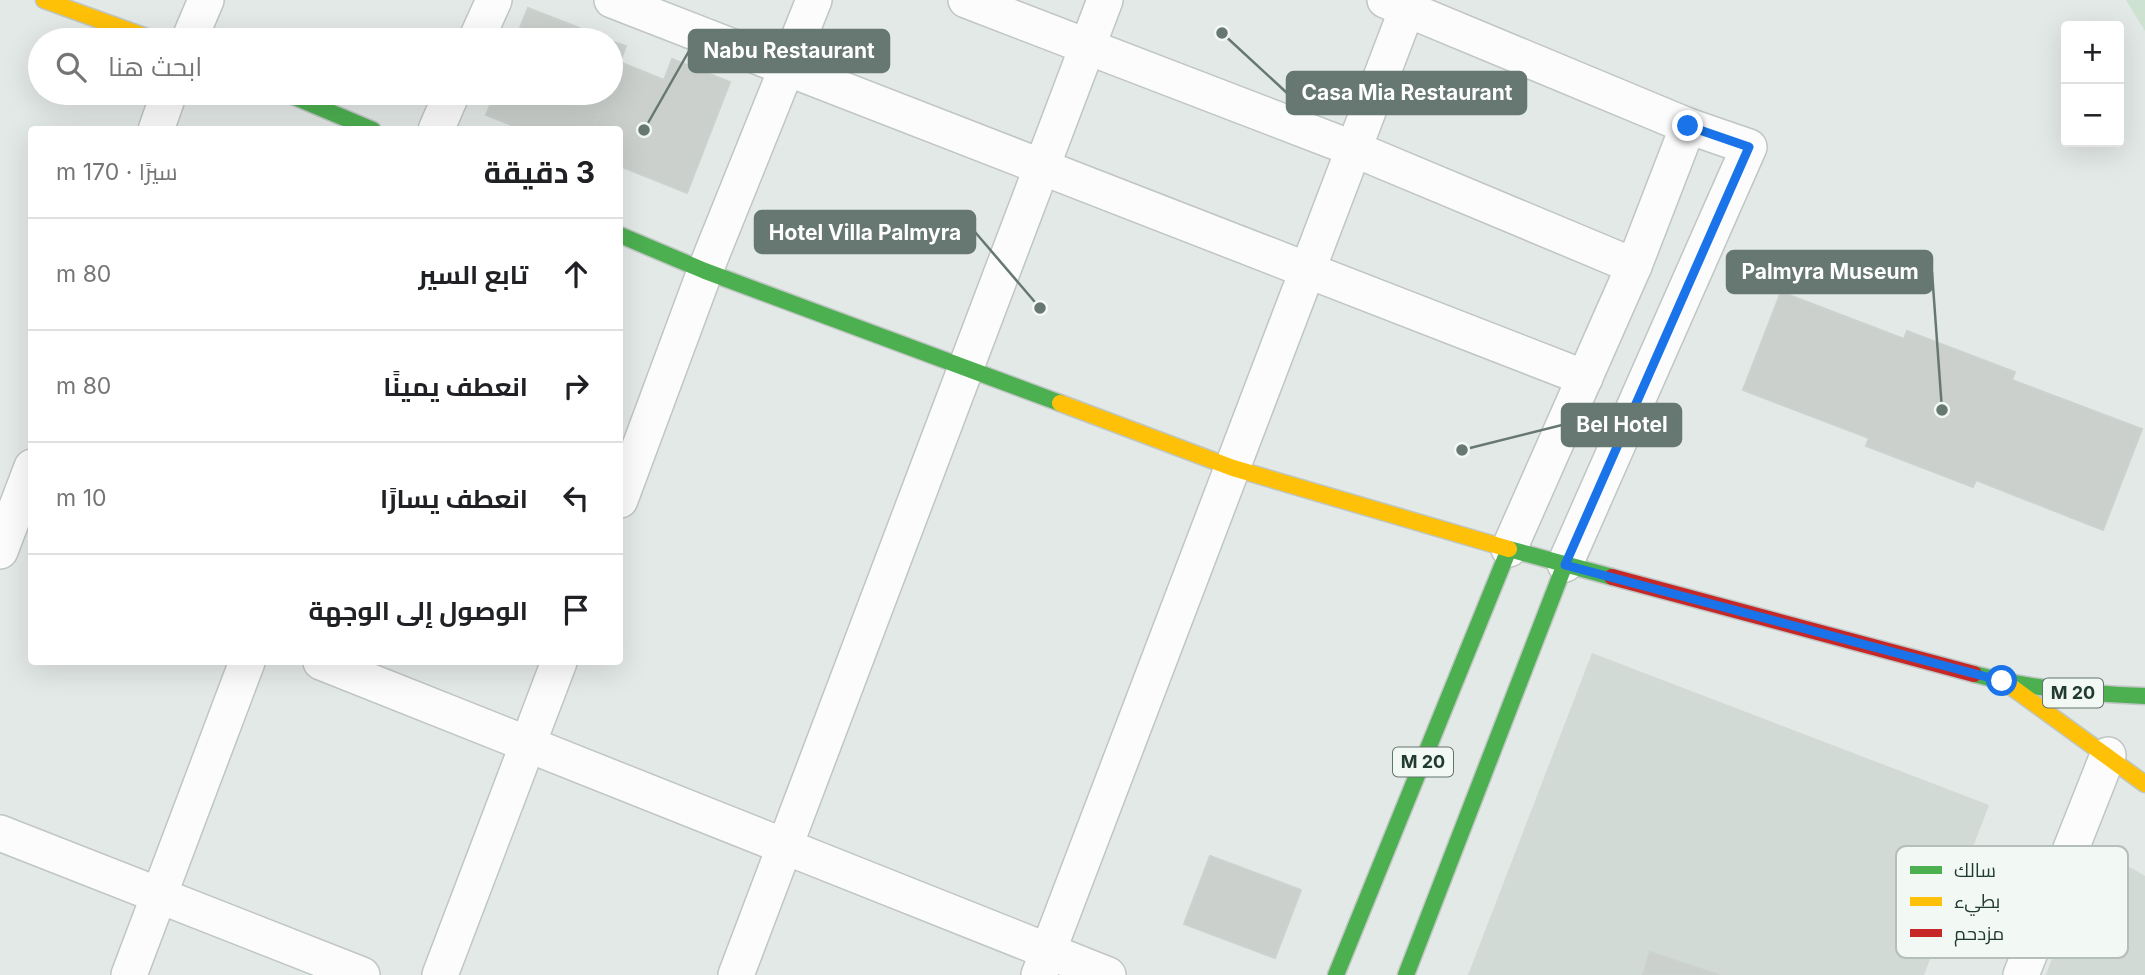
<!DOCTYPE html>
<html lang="ar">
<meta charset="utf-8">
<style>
:root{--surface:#fff;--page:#f6f6f6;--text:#202124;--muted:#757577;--line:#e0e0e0}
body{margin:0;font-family:Inter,Cairo,sans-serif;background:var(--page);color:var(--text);direction:rtl}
.controls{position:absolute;right:21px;top:21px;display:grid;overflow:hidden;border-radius:7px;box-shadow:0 7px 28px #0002}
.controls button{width:63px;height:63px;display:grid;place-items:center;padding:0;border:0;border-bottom:2px solid var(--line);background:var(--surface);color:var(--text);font:35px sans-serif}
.stop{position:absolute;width:21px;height:21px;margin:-16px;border:5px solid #1a73e8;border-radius:50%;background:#fff}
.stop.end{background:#1a73e8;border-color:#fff;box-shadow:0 2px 7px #0008}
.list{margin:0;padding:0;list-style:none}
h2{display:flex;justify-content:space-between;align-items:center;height:91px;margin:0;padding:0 28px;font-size:30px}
h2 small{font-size:23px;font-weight:400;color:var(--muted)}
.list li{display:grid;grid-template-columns:46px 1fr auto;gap:21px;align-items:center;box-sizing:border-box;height:112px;padding:0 28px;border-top:2px solid var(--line)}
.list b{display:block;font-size:26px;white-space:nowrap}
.list em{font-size:23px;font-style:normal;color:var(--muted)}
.icon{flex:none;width:38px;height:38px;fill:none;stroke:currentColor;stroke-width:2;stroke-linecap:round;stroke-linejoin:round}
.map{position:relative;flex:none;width:2145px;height:975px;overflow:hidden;direction:ltr}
.search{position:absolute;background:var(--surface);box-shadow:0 7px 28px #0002;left:28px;top:28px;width:595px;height:77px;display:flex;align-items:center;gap:18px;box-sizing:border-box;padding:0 24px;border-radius:38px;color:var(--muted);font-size:26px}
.panel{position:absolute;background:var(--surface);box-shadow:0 7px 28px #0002;left:28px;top:126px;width:595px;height:539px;border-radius:7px;direction:rtl}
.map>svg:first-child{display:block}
.built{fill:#d1dad5}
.green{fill:#cde2d1}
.building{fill:#cbd0cd;stroke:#ccd2cf;stroke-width:2}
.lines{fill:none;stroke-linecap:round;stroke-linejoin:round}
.street-casing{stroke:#c0c6c3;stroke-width:38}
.fast-casing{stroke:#bfc6c3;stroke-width:19}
.slow-casing{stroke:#bfc6c3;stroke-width:19}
.jam-casing{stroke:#bfc6c3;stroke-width:19}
.street{stroke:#fbfcfb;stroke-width:35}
.fast{stroke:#4caf50;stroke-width:16}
.slow{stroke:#ffc107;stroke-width:16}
.jam{stroke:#c62828;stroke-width:16}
.route{stroke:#1a73e8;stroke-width:9}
.labels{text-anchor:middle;stroke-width:5;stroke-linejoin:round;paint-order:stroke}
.shield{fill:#f2f8f4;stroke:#60746c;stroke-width:2}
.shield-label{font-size:18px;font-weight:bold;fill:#223b32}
.key{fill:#f2f8f4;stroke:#b4bfba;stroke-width:2}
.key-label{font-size:19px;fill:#223b32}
.leader{fill:none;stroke:#667871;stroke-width:2.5}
.callout-dot{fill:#667871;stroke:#f2f8f4;stroke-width:2.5}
.callout{fill:#667871;stroke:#667871;stroke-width:2.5}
.callout-label{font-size:21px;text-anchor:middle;font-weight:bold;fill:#fff}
</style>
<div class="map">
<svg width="2145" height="975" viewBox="0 0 2145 975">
<rect width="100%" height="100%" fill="#e3e9e6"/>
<g class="built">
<path d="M1592,653L1989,805L1924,975H1468Z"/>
<path d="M2092,845L2145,876V975H2046Z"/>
</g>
<path class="green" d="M2126,0H2145V31Z"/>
<g class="building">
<path d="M528,8L610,40H515Z"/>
<path d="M611,41L626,46L611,85Z"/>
<path d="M672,59L730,82L687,193L620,166V130H593L608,93H611V85L620,62L664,80Z"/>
<path d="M495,93H608L593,130H524L486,115Z"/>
<path d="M1781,292L1904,339L1907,331L2015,372L2012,380L2142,429L2103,530L1976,480L1973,487L1866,446L1869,438L1743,390Z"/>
<path d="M1210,856L1301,890L1275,958L1184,924Z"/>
<path d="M1650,952L1719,975H1643Z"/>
</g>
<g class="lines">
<defs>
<g id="street">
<path d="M612,0L1585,378"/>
<path d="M966,0L1354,149L1634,266"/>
<path d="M1385,0L1688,126L1749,147L1565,564"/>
<path d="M189,40L206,0"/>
<path d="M476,40L494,0"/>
<path d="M156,130L169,93"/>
<path d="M436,130L452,93"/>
<path d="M620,500L705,271L814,0"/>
<path d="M1509,549L1634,266L1688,126"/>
<path d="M0,551L32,467"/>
<path d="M321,662L1108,975"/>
<path d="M0,833L362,975"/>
<path d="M129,975L247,662"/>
<path d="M440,975L559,662"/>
<path d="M736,975L1105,0"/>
<path d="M1039,975L1407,9"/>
<path d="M2021,975L2108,755"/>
</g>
<g id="fast">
<path d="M285,93L373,130"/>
<path d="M620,235L705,271L1060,403"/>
<path d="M1974,674C2030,689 2087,694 2145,696"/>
<path d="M1336,975L1509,549L1612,577"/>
<path d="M1406,975L1565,564"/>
</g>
<g id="slow">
<path d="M44,0L155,40"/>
<path d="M1060,403L1233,468L1509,549"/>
<path d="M2013,688L2145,784"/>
</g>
<path id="jam" d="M1612,577L1974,674"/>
</defs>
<use href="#street" class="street-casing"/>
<use href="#fast" class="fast-casing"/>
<use href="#slow" class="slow-casing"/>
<use href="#jam" class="jam-casing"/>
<use href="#street" class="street"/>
<use href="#fast" class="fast"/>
<use href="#slow" class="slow"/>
<use href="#jam" class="jam"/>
</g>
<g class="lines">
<path class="route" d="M1688,126L1749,147L1565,565L2002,681"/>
</g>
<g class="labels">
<g class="shield">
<rect x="2043" y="678.5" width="60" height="29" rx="5"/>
<rect x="1393" y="747.5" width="60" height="29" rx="5"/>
</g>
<g class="shield-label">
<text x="2073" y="699">M 20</text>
<text x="1423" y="768">M 20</text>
</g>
</g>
<rect x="1896" y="846" width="232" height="112" rx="10" class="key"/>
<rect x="1910" y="866" width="32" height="8" fill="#4caf50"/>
<rect x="1910" y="897" width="32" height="9" fill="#ffc107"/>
<rect x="1910" y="929" width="32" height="8" fill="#c62828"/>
<g class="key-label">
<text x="1954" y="877">سالك</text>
<text x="1954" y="908">بطيء</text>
<text x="1954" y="940">مزدحم</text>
</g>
<path class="leader" d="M644 130L689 51M1222 33L1287 93M1040 308L975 232M1942 410L1932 272M1462 450L1562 425"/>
<g class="callout-dot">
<circle cx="644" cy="130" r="7"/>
<circle cx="1222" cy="33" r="7"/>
<circle cx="1040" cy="308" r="7"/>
<circle cx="1942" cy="410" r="7"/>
<circle cx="1462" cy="450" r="7"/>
</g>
<g class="callout">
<rect x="689" y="30" width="200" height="42" rx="7"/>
<rect x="1287" y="72" width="239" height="42" rx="7"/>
<rect x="755" y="211" width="220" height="42" rx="7"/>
<rect x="1727" y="251" width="205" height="42" rx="7"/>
<rect x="1562" y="404" width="119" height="42" rx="7"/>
</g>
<g class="callout-label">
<text x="789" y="58">Nabu Restaurant</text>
<text x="1407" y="100">Casa Mia Restaurant</text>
<text x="865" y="240">Hotel Villa Palmyra</text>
<text x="1830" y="279">Palmyra Museum</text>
<text x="1622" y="432">Bel Hotel</text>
</g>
</svg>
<div class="controls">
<button>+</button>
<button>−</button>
</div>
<div class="stop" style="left:2002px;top:681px"></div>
<div class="stop end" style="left:1688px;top:126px"></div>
<div class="search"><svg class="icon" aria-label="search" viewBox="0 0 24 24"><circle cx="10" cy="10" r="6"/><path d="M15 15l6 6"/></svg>ابحث هنا</div>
<section class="panel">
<h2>3 دقيقة<small>سيرًا · 170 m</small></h2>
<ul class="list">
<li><svg class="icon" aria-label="ahead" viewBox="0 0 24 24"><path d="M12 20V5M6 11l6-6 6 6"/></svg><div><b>تابع السير</b></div><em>80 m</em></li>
<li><svg class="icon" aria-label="right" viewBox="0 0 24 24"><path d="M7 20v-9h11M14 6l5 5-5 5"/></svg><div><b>انعطف يمينًا</b></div><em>80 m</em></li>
<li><svg class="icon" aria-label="left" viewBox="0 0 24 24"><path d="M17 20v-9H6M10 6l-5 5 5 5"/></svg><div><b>انعطف يسارًا</b></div><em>10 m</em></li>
<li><svg class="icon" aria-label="arrive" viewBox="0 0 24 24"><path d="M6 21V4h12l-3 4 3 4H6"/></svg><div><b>الوصول إلى الوجهة</b></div></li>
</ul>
</section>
</div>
